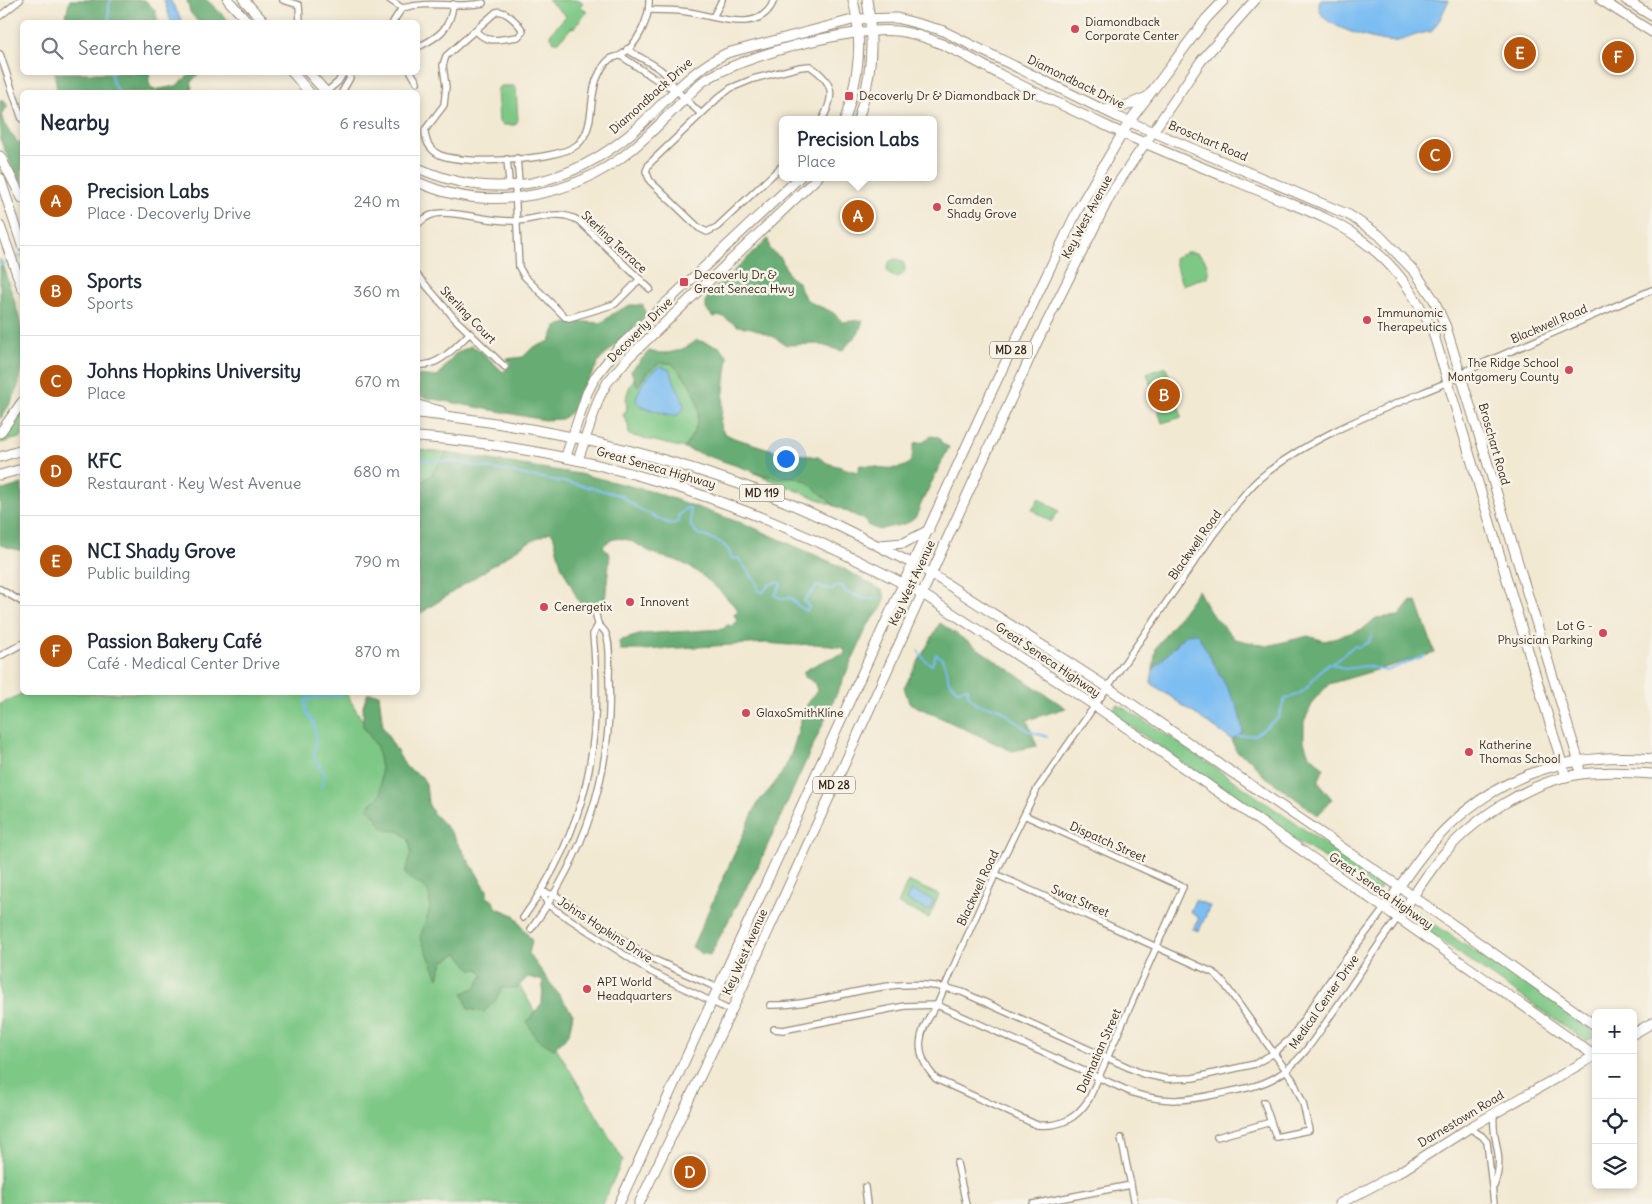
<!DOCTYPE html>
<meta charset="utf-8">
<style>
:root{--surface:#fff;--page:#f6f6f7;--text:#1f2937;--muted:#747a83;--line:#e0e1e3;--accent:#b45309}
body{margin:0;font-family:Delius,sans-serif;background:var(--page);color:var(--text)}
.controls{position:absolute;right:15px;bottom:15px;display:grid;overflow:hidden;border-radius:8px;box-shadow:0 2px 8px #0003}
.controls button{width:45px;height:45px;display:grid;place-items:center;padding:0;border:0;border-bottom:1px solid var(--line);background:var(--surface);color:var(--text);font:25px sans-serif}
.you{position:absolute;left:785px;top:458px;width:18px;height:18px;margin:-12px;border:4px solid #fff;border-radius:50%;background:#1a73e8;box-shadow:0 0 0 8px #1a73e833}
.badge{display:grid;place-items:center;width:32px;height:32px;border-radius:50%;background:var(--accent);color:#fff;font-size:16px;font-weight:700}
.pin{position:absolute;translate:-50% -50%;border:2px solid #fff;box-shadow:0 1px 5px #0006}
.popup{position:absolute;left:779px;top:116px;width:158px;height:65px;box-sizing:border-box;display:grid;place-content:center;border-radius:8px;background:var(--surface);filter:drop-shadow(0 1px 4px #0005);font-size:16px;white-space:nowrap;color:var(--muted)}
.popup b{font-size:19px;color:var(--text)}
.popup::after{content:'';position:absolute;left:50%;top:100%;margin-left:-10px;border:10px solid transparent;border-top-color:var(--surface)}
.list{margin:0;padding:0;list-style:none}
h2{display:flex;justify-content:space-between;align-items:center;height:65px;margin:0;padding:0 20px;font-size:21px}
h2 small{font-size:16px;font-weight:400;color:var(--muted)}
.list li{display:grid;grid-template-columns:32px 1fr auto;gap:15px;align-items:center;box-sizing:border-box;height:90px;padding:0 20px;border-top:1px solid var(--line)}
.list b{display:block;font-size:19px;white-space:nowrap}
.list p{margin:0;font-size:16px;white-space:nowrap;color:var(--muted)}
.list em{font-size:16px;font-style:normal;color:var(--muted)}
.icon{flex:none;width:28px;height:28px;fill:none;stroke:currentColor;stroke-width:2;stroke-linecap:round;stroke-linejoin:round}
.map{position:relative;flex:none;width:1652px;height:1204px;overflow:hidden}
.search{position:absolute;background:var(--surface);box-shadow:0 2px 8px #0003;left:20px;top:20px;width:400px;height:55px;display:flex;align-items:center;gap:12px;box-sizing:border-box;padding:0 18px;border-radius:8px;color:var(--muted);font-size:19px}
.panel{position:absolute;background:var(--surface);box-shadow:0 2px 8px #0003;left:20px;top:90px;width:400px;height:605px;border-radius:8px}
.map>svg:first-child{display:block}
.green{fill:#7ec886;stroke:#5c7952;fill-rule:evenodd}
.forest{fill:#66ac73;stroke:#506b48}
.water{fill:#7dbef2;stroke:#5c7488}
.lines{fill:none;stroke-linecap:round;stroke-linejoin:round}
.stream{stroke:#7dbef2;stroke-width:2}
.street-casing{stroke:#968a78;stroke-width:8}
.secondary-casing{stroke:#968a78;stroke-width:11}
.primary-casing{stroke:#968a78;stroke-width:11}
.street{stroke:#fff;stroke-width:5.5}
.secondary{stroke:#fff;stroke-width:9}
.primary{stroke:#fff;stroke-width:9}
.poi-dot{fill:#d1495b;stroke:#f7f3e8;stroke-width:2}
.labels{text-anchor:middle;stroke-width:5;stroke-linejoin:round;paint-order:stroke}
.shield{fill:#f7f3e8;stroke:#73665b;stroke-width:1}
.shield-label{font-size:11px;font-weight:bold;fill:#3b2a1e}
.poi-label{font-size:12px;fill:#3b2a1e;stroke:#f7f3e8;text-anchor:start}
.street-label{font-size:12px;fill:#3b2a1e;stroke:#f7f3e8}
</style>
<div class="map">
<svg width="1652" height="1204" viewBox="0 0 1652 1204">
<rect width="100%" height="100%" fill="#f7f3e8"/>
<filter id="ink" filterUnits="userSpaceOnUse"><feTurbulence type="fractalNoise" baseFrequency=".02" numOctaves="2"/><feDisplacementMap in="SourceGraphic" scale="10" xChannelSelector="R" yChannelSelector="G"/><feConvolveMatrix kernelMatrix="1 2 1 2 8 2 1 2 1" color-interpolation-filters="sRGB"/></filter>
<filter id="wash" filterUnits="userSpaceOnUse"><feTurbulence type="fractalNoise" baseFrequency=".0096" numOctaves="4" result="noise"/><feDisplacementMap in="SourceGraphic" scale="20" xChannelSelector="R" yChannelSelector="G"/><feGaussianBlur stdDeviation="1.12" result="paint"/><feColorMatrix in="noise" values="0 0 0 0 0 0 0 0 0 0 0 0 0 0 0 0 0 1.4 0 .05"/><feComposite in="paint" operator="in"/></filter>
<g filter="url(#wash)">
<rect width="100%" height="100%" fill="#f2e9d3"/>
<g class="green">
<path d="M548,0H580L583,3L580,6L587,12L574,28L572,27L558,42H554L550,34L566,16Z"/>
<path d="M500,86H513L516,88L518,120L515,125H503L499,122L497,90Z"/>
<path d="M1186,252C1203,251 1209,262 1208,277L1182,285L1174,259Z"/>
<circle cx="896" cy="268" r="9"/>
<path d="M659,362L671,363C700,390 709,415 684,448L629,435L628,424L623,415L627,409C625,397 627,390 634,379L638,386L647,372ZM654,370L671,372L673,383L680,393L678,415C666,418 654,408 642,407L636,397Z"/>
<path d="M1166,367L1182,417L1162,423L1147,373Z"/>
<path d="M22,413V437L1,443L0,440Z"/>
<path d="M418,450L447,453L432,474L418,485Z"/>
<path d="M754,473C771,478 794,474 808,482C819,488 825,499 835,506Z"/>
<path d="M1039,498L1059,511L1051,522L1032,509Z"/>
<path d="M23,693H346L623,1160L602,1204H0V704Z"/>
<path d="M1117,704L1175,740L1383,884L1377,893L1327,859L1292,839L1111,713Z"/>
<path d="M908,881L939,895L929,918L898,904Z"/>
<path d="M1417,912L1472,950L1506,968L1586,1024L1596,1036L1586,1041L1431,934L1413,918Z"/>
</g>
<g class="forest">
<path d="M70,0H145L155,10L158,22H64Z"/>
<path d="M187,0H207L230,22H198L190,12Z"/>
<path d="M55,73H150C148,80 148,85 154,90L176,86L192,73H199L191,82L192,88L187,92H57Z"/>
<path d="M0,100L5,102L8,107L1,114L4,124L18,143L22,141V190L0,139Z"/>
<path d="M768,239L770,250L781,258L789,276L799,283C804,304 814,303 830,311C835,313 839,318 842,322L863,320L859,332L842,351L818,344L786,345L774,337L752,328L738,326L722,316L713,317L706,309V300L711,292Z"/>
<path d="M0,259C20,316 41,364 0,419Z"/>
<path d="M630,305H643L646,316L600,360L585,386L576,408L562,419L544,420L418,396V375L437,377L455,354L471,346L480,350L503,372L511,364L506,359L523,357L532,348L550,341L556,327C571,320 584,322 601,323L614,313Z"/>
<path d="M697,340L720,347L728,356L720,426L724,433L734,438L776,451L818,457L827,463L857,472L860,465C873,465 906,476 912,458C913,452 912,449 915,443L924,442L930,436L939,437L942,444L949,447L920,506C917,528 895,524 879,530L867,525L865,520L835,506L806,481L796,477L779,478L764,475L684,448C709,415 700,390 671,363H659L647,372L637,386L631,371L649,351C666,356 684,351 697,340Z"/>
<path d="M447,453L585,475L654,492L750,526L837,565L883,591C889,605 876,614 868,625L759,864L710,955L701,953L692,947L758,802C773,787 784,773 791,754C801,728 798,714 817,690L814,682L805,677L803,672C812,666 835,654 845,655L844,648L816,644L789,645L766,643L644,650H620L619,641L642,634L723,629L727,625L732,626L737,620L734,615L738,610C722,592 701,571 678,561C671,558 662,558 655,554C638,547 621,528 603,546L610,555L605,601L581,606L561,565L553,534L550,532L525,544L418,615V485L432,474Z"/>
<path d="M22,484V551L0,545V491Z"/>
<path d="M1198,590L1210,612L1235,639L1267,646L1308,636L1325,641L1363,629L1376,618L1399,616L1411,601L1417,602L1435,653L1329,684L1314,700L1304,722V741L1308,753L1324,768L1318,782L1332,799L1318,815L1262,774L1251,760L1236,751L1232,740L1243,732L1186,634L1153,670L1156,648Z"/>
<path d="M940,623L1066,708L1027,720L1037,746L1012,751L909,703L904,687Z"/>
<path d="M368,693L379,694L383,727L406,767L422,777L426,784L428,803L433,813L450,831L487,890V897L492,900L497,908L514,915L532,941L529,954L573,1014L569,1034L554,1049L536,1038L527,1022L542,1003L543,981L528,977L517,988H502L495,1001L484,1012L468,1009L463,993L476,987L483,975L479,969L472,970L458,953L443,962L438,978L420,937C425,921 439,897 421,885C414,880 410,881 405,873L411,852L409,840L399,831L385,830L368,807L381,794V769L377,747L363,726V706Z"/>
</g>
<g class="water">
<path d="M164,0H170L183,22H171Z"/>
<path d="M1321,0H1449L1440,19L1431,32C1418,32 1409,39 1397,41C1383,44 1330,28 1322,15C1320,12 1319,7 1319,4Z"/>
<path d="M661,366L671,371C673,384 683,394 684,408L678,415C671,417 640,407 636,401C637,389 650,370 661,366Z"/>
<path d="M1197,633L1238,708L1243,732L1232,740L1151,683L1153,670L1186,634Z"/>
<path d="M911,890L934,900L929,911L906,900Z"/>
<path d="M1195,900L1210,906L1199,931L1193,929L1199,918L1190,912Z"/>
</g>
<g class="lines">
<g class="stream">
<path d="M109,22V5L111,0"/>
<path d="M111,72L113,84L119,92"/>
<path d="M16,258L22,255"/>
<path d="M0,265L9,261"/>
<path d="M418,460L449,461L580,485L620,495L639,509L670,524L679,522L678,516L686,508H690L691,526L698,534L720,542L728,549L732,559L738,558L757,583L758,591L763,592L770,584L778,582L781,584L775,595L782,599L791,598L798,606L807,611L809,607L804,601L817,586L833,590L835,586H843L845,592L866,599L880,598"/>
<path d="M918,651L925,660L932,665L936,654C945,659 948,670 948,680L957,690L968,688V694L976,704L1000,709L1027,730L1047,737"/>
<path d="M1332,664L1354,646L1360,647L1369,642L1372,633"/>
<path d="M306,692L308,700L305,701L307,714L314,723L316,744L313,755L325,775L321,787"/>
<path d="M308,700C322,695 334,701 345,692"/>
<path d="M1238,736L1255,735L1278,718L1285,699C1316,690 1307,679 1329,663L1345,669L1366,666L1386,671L1424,656"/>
</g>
</g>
</g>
<g filter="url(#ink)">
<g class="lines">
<defs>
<g id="street">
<path d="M283,0L299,5L300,22"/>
<path d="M390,0L402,8"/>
<path d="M650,10C662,10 676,10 688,12C715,16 761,36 774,0"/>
<path d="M0,16L20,0"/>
<path d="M713,17L722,0"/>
<path d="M393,22L402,8C433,0 452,9 483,3"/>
<path d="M475,30C488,45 499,39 518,37L523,31C519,24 505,9 496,12L446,56L443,65L446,87L444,105L425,130C425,141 430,150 440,155C464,165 557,161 577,145C597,128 587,95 599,74C601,69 606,62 610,59C613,57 618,57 621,55C637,46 650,18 649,0"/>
<path d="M418,47C439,37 451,28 453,4"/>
<path d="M627,49C646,63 666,66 675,89"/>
<path d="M0,54L22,119"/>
<path d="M621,56L663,84L675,89L701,114"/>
<path d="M411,72L417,82"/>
<path d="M326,92L338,82L344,72"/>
<path d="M342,92L350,78L347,72"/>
<path d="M507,159L509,182L513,186"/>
<path d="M783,165L717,227L707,232L699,228L650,181L646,171L649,164L719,97L731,88L753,79L800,67L810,66C835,83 835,96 822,120"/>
<path d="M516,185L519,182L517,158"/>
<path d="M515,187L519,267L524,276L565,317L569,318L615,304L640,279"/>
<path d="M418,224C424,218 432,213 442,213C466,213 490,222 515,221C537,220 558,208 579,221L650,289"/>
<path d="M418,276L455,319L505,367"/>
<path d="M418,365C439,367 455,347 470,333"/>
<path d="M0,589L22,602"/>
<path d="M0,656L22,644"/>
<path d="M1024,815L1183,887L1089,1099C1076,1119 1061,1127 1037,1125L936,1079C912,1053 918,1031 937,1005C968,932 1001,860 1037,789L1213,535C1228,516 1241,495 1259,479C1315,432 1395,405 1462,376L1468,370L1493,359L1652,290"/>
<path d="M995,874L1214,973L1223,982L1293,1080L1303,1103L1309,1130L1276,1137L1264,1102"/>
<path d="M542,892L548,905L651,972L731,1011"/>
<path d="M542,892L555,895L653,959L738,997"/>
<path d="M523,918C588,827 603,744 593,634L598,625"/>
<path d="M531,929C585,854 613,773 609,679C609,666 611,646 606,634C605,630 601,628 599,625C596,621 596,612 595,607"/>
<path d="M770,1005C815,1006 857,987 901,985C922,983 942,986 962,992L1143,1074L1167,1079L1193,1078L1255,1064L1274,1053L1291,1038L1333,976L1384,909"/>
<path d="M774,1029L783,1030L905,1006L937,1005L1133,1093C1165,1103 1185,1101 1218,1094C1238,1090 1259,1087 1276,1077C1301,1062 1315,1038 1331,1015C1354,983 1374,949 1398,918"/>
<path d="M1469,1128L1482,1136L1487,1142L1494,1204"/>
<path d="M1217,1137L1271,1122"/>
<path d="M1121,1138L1135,1204"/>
<path d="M957,1163L966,1204"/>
<path d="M1494,1186C1506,1154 1491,1143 1494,1114"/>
<path d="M865,1187L867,1204"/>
<path d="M1033,1204L1131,1185"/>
</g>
<g id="secondary">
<path d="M228,0L248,22"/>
<path d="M244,0L264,22"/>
<path d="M1601,0L1652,32"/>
<path d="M1626,0L1652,16"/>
<path d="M292,72L309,92"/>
<path d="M308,72L326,92"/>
<path d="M845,120C858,78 864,44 853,0"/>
<path d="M858,120C871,78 875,44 867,0"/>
<path d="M418,168C496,203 571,185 634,131C666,102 686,73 727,53L856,19L897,18L941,30L1118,117L1349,215L1379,235L1415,272L1434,300L1446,327L1578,759L1580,774"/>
<path d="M418,182C482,212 561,199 618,160C649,138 674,108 702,82C740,56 852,26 898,31C935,36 969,58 1001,75C1037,94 1074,111 1111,128C1165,153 1221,175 1277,198C1303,209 1332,219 1356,236C1393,262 1414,291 1433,332L1566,777"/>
<path d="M566,456L587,393L596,376L618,348L800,177"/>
<path d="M578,460L599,398L607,383L627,359L818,177"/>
<path d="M930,573L1107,687L1400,887L1596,1026"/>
<path d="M921,593L1094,705L1595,1056"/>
<path d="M1384,909C1401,885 1416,860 1436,839C1493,776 1569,751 1652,759"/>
<path d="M1398,918C1411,900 1423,880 1437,862C1469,821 1527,782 1580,774C1603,771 1628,772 1652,774"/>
<path d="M1633,1034L1652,1023"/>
<path d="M1339,1204L1398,1173L1469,1128L1596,1055"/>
</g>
<g id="primary">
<path d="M1104,110L1125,106L1147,97"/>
<path d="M0,156L22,198"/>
<path d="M0,178L22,245"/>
<path d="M0,226L22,288"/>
<path d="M418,405L441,411"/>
<path d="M418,413C533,425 648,450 756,490C817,513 873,543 930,573"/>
<path d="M0,433L22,402"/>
<path d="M418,437C601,450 760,506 921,593"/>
<path d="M0,457L22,450"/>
<path d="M0,475L22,469"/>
<path d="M880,545L904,543L929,530"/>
<path d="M619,1204L982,412L1077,211L1129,122L1206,19L1224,0"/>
<path d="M639,1204L738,997L1038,340L1112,192L1201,61L1255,0"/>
</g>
</defs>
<use href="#street" class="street-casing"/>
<use href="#secondary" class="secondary-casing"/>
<use href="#primary" class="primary-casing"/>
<use href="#street" class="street"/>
<use href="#secondary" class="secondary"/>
<use href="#primary" class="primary"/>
</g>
</g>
<g class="poi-dot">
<circle cx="1075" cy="29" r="5"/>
<rect x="844" y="91" width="10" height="10" rx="2.5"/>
<circle cx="937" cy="207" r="5"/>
<rect x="679" y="277" width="10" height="10" rx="2.5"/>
<circle cx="1367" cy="320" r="5"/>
<circle cx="1569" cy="370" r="5"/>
<circle cx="630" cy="602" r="5"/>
<circle cx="544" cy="607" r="5"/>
<circle cx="1603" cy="633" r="5"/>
<circle cx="746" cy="713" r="5"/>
<circle cx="1469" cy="752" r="5"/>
<circle cx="587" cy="989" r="5"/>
</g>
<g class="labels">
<g class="shield">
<rect x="990" y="341.5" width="42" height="17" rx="4"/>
<rect x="739.5" y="484.5" width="45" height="17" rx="4"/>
<rect x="813" y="776.5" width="42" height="17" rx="4"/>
</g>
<g class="shield-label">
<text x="1011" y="354">MD 28</text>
<text x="762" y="497">MD 119</text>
<text x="834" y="789">MD 28</text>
</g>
<g class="poi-label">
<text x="1085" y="26">Diamondback<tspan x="1085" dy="14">Corporate Center</tspan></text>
<text x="859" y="100">Decoverly Dr &amp; Diamondback Dr</text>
<text x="947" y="204">Camden<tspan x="947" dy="14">Shady Grove</tspan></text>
<text x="694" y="279">Decoverly Dr &amp;<tspan x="694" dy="14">Great Seneca Hwy</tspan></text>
<text x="1377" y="317">Immunomic<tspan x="1377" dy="14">Therapeutics</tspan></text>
<text x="1559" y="367" text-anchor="end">The Ridge School<tspan x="1559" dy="14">Montgomery County</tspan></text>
<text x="640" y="606">Innovent</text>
<text x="554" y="611">Cenergetix</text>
<text x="1593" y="630" text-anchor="end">Lot G -<tspan x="1593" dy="14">Physician Parking</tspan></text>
<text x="756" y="717">GlaxoSmithKline</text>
<text x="1479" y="749">Katherine<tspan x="1479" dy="14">Thomas School</tspan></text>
<text x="597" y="986">API World<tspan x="597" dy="14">Headquarters</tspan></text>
</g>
<g class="street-label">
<text transform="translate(1076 82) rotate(26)" y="4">Diamondback Drive</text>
<text transform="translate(651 96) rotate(-42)" y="4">Diamondback Drive</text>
<text transform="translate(1208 141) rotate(23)" y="4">Broschart Road</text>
<text transform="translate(1087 217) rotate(-62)" y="4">Key West Avenue</text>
<text transform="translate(614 242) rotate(43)" y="4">Sterling Terrace</text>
<text transform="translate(468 315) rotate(46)" y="4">Sterling Court</text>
<text transform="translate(1549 324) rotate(-23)" y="4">Blackwell Road</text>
<text transform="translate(640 330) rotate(-45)" y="4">Decoverly Drive</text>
<text transform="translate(1494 444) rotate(74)" y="4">Broschart Road</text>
<text transform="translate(656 468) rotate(16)" y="4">Great Seneca Highway</text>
<text transform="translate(1195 545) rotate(-55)" y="4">Blackwell Road</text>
<text transform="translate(912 583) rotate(-65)" y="4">Key West Avenue</text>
<text transform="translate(1048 660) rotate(34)" y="4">Great Seneca Highway</text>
<text transform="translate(1108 842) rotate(24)" y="4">Dispatch Street</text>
<text transform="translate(978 888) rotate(-65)" y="4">Blackwell Road</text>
<text transform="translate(1381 891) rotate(35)" y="4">Great Seneca Highway</text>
<text transform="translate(1080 901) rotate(24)" y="4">Swat Street</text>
<text transform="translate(605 930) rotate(33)" y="4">Johns Hopkins Drive</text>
<text transform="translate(745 952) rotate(-66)" y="4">Key West Avenue</text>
<text transform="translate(1324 1002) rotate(-55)" y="4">Medical Center Drive</text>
<text transform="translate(1099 1051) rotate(-66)" y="4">Dalmatian Street</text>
<text transform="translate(1461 1119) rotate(-31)" y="4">Darnestown Road</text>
</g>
</g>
</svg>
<div class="controls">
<button>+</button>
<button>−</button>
<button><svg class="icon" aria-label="locate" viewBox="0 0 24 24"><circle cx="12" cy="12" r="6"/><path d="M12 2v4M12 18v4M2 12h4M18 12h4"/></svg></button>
<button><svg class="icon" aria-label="layers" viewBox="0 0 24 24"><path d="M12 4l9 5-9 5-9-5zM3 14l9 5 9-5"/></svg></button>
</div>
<div class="you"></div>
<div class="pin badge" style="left:858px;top:216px">A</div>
<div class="popup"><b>Precision Labs</b>Place</div>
<div class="pin badge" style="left:1164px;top:395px">B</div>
<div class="pin badge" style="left:1435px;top:155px">C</div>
<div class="pin badge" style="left:690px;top:1172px">D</div>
<div class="pin badge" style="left:1520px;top:53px">E</div>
<div class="pin badge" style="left:1618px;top:57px">F</div>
<div class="search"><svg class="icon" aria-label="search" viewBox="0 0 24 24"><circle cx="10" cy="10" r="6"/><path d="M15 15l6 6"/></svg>Search here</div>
<section class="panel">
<h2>Nearby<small>6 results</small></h2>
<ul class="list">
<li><span class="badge">A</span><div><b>Precision Labs</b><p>Place · Decoverly Drive</p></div><em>240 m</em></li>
<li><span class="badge">B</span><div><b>Sports</b><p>Sports</p></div><em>360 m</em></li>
<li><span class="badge">C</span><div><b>Johns Hopkins University</b><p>Place</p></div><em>670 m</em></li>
<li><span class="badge">D</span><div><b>KFC</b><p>Restaurant · Key West Avenue</p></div><em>680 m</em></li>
<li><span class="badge">E</span><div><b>NCI Shady Grove</b><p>Public building</p></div><em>790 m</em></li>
<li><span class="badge">F</span><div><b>Passion Bakery Café</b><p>Café · Medical Center Drive</p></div><em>870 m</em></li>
</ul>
</section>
</div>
